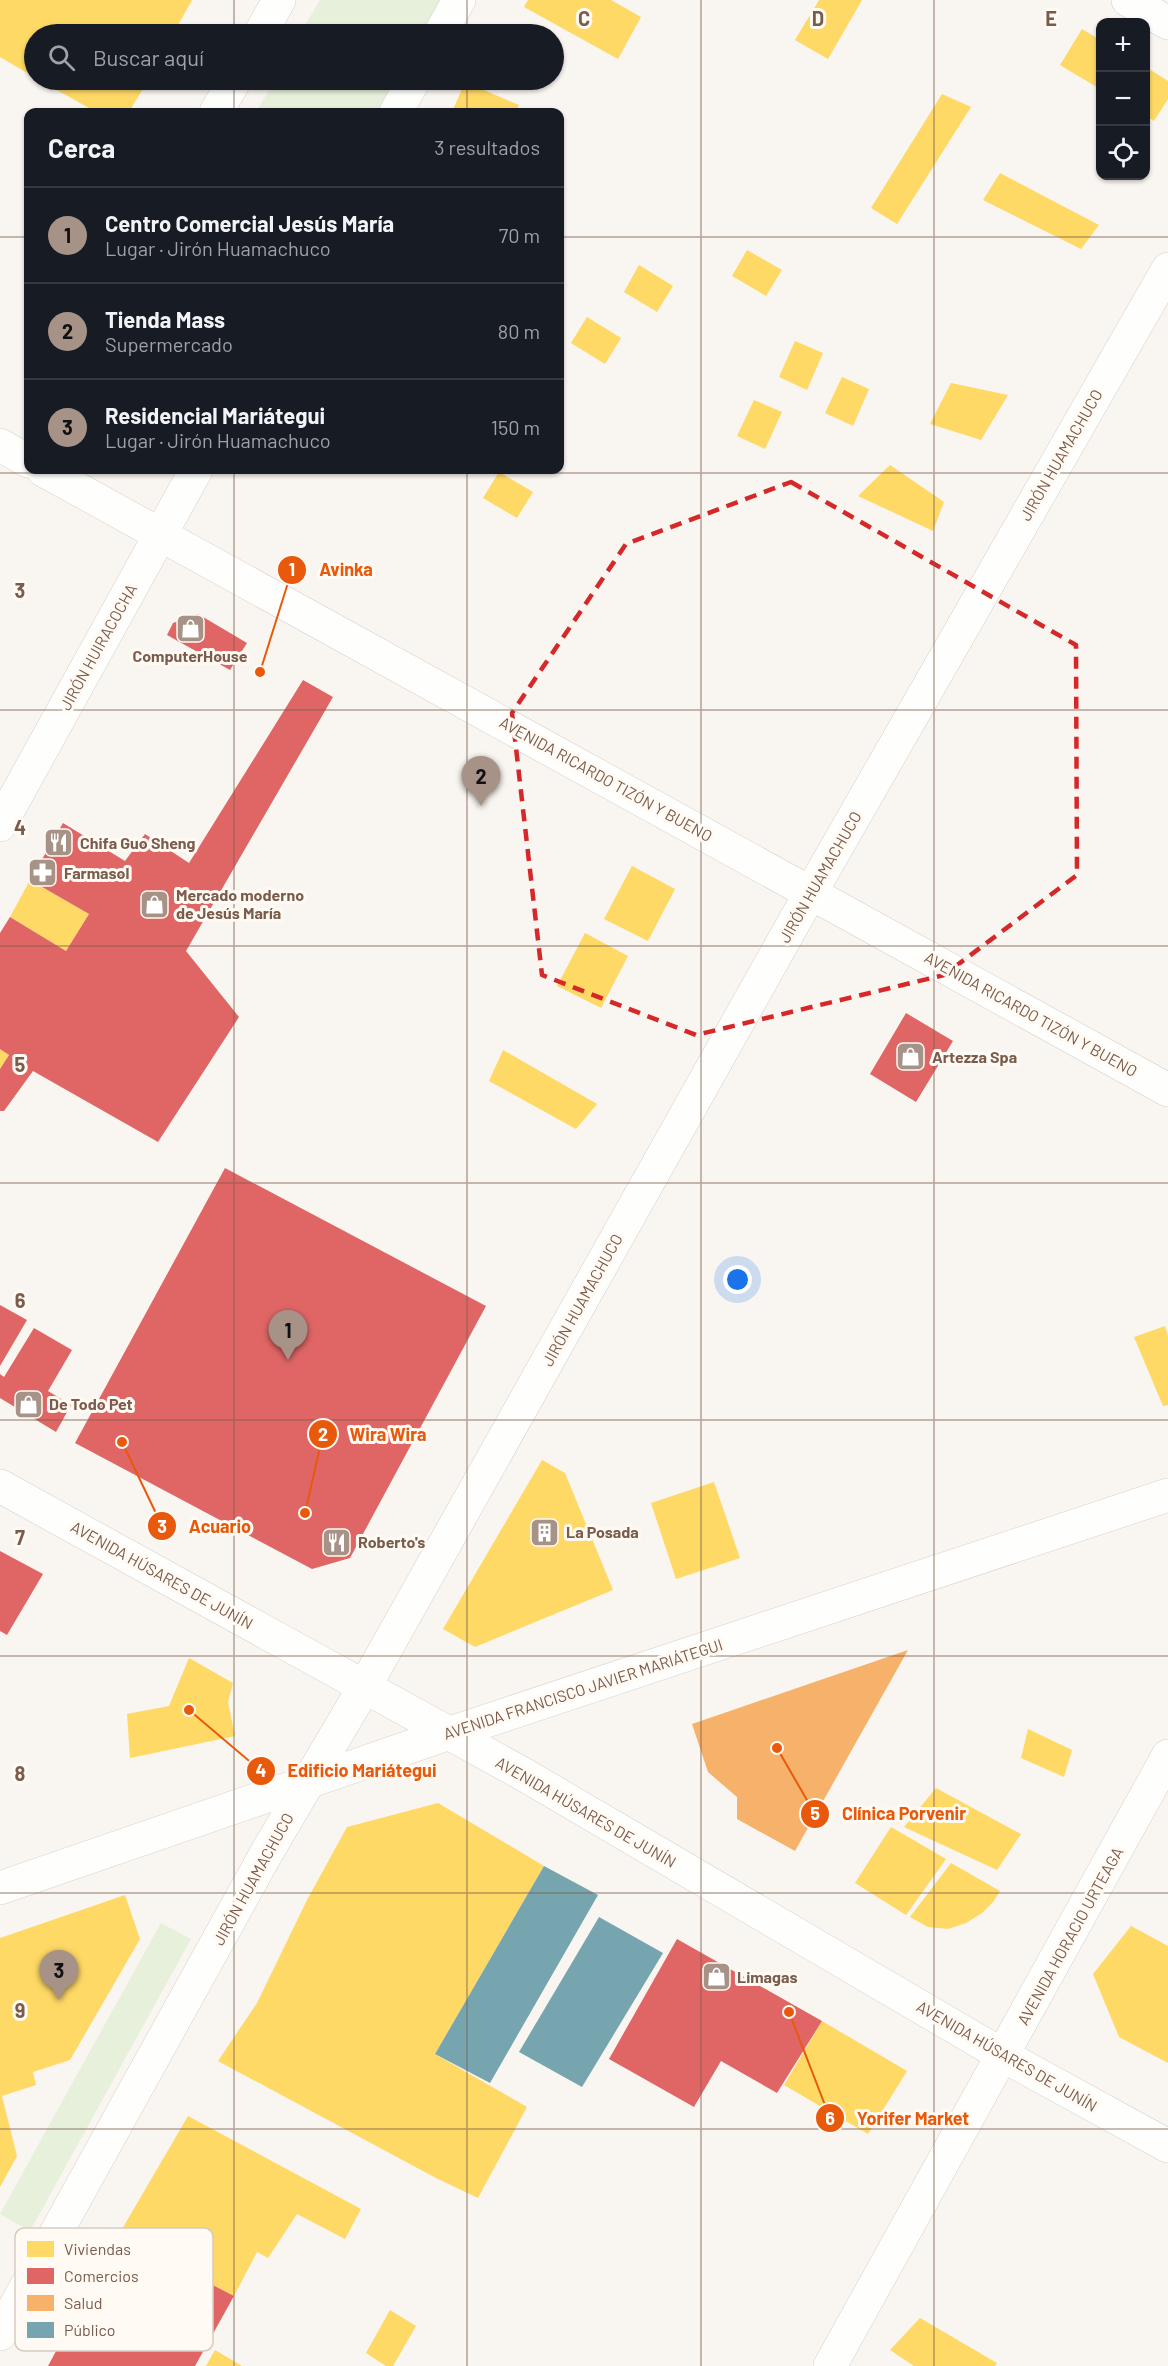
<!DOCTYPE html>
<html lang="es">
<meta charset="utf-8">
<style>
:root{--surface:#171b24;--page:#242831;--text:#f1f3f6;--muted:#9ea1a6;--line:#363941;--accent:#a69286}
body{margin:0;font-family:Barlow,sans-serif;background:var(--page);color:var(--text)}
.controls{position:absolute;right:18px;top:18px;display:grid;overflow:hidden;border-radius:12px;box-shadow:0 2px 4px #0004}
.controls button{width:54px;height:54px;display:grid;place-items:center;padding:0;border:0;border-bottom:2px solid var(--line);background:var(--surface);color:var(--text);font:30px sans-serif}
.you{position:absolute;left:738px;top:1280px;width:21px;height:21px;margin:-15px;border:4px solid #fff;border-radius:50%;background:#1a73e8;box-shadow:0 0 0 9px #1a73e833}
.badge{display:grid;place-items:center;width:39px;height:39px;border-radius:50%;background:var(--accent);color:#111;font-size:20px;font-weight:700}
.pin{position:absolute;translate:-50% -50px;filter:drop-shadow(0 2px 3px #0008)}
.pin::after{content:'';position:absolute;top:32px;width:21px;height:18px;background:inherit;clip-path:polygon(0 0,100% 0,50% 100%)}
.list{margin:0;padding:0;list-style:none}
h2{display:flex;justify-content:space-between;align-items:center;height:78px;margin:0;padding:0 24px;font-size:26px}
h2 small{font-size:20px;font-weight:400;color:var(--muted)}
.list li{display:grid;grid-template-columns:39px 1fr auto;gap:18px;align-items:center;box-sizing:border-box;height:96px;padding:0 24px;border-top:2px solid var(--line)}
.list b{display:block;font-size:22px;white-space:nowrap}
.list p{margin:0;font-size:20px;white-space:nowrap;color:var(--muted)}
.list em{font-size:20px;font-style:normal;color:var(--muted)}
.icon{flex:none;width:33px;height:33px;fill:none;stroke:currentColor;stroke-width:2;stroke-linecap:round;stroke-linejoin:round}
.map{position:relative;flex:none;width:1168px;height:2366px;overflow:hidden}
.search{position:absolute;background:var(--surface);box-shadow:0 2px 4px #0004;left:24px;top:24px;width:540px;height:66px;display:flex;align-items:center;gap:15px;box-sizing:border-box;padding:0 21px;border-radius:33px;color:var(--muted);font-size:22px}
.panel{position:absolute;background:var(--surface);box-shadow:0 2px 4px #0004;left:24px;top:108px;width:540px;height:366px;border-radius:12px}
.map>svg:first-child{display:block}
.green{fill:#e7f0db}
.homes{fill:#ffd966}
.shops{fill:#e06666}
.health{fill:#f6b26b}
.public{fill:#76a5af}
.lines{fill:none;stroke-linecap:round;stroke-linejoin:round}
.street-casing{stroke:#d7d1cb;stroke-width:34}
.secondary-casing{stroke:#d9d2cb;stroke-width:34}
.street{stroke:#fefefd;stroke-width:33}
.secondary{stroke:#fefefd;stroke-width:33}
.marked{fill:none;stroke:#d62828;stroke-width:4.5;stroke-dasharray:12 8;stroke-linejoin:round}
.grid{fill:none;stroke:#7a5c4d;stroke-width:1.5;stroke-opacity:0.55}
.labels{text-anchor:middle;stroke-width:6;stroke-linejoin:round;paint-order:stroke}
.street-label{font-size:16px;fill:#7a5c4d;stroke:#fffaf3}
.poi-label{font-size:16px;font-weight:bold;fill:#7a5c4d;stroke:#fffaf3;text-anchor:start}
.key{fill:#fffaf3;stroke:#d7cbc1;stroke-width:1.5}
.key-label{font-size:16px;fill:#7a5c4d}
.grid-label{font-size:20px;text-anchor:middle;font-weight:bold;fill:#7a5c4d;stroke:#fffaf3;stroke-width:6;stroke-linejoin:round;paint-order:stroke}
.leader{fill:none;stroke:#e8590c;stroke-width:2}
.callout-dot{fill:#e8590c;stroke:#fffaf3;stroke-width:2}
.mark-label{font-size:18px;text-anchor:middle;font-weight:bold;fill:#fff}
.callout-label{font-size:18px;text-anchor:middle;font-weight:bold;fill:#e8590c;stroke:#fffaf3;stroke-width:6;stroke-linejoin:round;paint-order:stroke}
</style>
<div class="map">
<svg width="1168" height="2366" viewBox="0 0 1168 2366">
<rect width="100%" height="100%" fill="#f9f5f0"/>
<g class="green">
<path d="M320,0H446L426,34H300Z"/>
<path d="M275,80H401L382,112H256Z"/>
<path d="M161,1923L191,1939L30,2231L0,2214Z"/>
</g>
<g class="homes">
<path d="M0,0H192L173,34H34V77L0,57Z"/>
<path d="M528,0H611L641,17L618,59L524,7Z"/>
<path d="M819,0H862L828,59L795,40Z"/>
<path d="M1082,29L1100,40V89L1060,65Z"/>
<path d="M1146,67L1168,81V99L1154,121L1146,116Z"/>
<path d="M39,80H148L129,112H96Z"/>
<path d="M465,82L519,105L516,112H452Z"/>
<path d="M942,94L971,107L897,224L871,208Z"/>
<path d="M1000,173L1099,225L1081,249L983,200Z"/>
<path d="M747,250L782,270L766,296L732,276Z"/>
<path d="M639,265L673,286L657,312L624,292Z"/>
<path d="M587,317L621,338L605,364L571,343Z"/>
<path d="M795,341L823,353L807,390L779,377Z"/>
<path d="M842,377L869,389L853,426L825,413Z"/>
<path d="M951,383L1008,395L981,440L930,424Z"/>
<path d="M754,400L782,412L765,449L737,436Z"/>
<path d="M890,465L944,502L933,531L858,496Z"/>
<path d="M499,472L533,492L517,518L483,498Z"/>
<path d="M632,866L675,889L648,941L604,919Z"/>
<path d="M30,880L89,914L66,951L10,917Z"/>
<path d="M585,933L628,956L601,1008L557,986Z"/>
<path d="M0,1049L9,1055L0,1069Z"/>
<path d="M503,1050L597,1104L576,1129L489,1081Z"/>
<path d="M1165,1326L1168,1336V1405L1163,1406L1134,1337Z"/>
<path d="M542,1460L565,1473L613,1590L475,1647L443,1629Z"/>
<path d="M714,1482L740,1558L676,1579L651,1503Z"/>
<path d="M189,1658L233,1683L228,1702L235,1736L130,1758L127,1714L169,1706Z"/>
<path d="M1028,1729L1072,1750L1064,1777L1021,1758Z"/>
<path d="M936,1788L1021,1834L997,1870L904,1827Z"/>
<path d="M438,1803L544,1866L435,2054L527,2107L478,2198L436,2178L218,2061L257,2003L307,1900L347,1827Z"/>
<path d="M891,1827L946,1859L906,1915L855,1883Z"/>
<path d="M951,1863L1000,1891L993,1902L982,1913L966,1923L948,1929L928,1927L910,1917Z"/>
<path d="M125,1895L140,1939L70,2060L33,2072L36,2085L2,2096L17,2156L0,2187V1938Z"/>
<path d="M1131,1926L1168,1946V2063L1119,2037L1093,1974Z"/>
<path d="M822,2021L907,2071L868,2134L784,2085Z"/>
<path d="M188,2116L361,2209L345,2239L297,2214L268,2258L257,2252L234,2296L118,2236Z"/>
<path d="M390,2310L416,2326L393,2366H386L366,2353Z"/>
<path d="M920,2318L997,2363L995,2366H914L890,2350Z"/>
<path d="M215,2350L242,2366H206Z"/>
</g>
<g class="shops">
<path d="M198,614L247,643L230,670L167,635L173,623Z"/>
<path d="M303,680L333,697L186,951L239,1017L158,1142L33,1071L4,1111H0V1069L9,1055L0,1049V933L10,917L66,951L89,914L30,880L63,823L125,861L145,834L189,863Z"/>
<path d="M906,1013L953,1041L916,1102L870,1074Z"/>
<path d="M225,1168L486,1306L350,1558L312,1569L75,1443Z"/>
<path d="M0,1305L27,1320L0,1366Z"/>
<path d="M34,1328L72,1350L48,1391L71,1405L56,1432L0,1398V1374L4,1377Z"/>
<path d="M0,1551L43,1574L7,1635L0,1631Z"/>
<path d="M677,1939L822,2021L777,2093L721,2061L694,2107L609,2059Z"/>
<path d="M118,2236L234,2296L195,2366H48Z"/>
</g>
<path class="health" d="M908,1650L795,1851L737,1819V1797L708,1772L692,1724Z"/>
<g class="public">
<path d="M544,1866L598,1895L490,2083L435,2054Z"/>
<path d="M599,1917L663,1953L582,2087L519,2052Z"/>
</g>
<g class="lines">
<defs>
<g id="street">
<path d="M1128,0L1168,23"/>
<path d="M260,34L279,0"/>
<path d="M440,34L459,0"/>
<path d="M216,112L235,80"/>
<path d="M396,112L414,80"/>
<path d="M0,445L28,461"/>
<path d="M43,470L1168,1090"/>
<path d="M0,825L196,470"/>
<path d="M0,2334L267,1852L365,1686L811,892L1168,269"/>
<path d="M830,2366L1168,1756"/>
</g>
<g id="secondary">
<path d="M0,1486L523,1774L1004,2056L1168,2146"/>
<path d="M0,1888L450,1733L1168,1495"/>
</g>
</defs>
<use href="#street" class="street-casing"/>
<use href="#secondary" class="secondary-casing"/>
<use href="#street" class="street"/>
<use href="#secondary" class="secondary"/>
</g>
<path class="marked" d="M791,482L1076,645L1077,875L944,975L696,1035L542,975L512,713L626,544Z"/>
<path class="grid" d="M234,0V34M467,0V34M701,0V2366M934,0V2366M234,80V112M467,80V112M0,237H28M560,237H1168M234,470V2366M467,470V2366M0,473H1168M0,710H1168M0,946H1168M0,1183H1168M0,1420H1168M0,1656H1168M0,1893H1168M0,2129H1168"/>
<defs>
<symbol id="shop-square" viewBox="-11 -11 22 22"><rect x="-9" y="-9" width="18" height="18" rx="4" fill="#a69286" stroke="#fffaf3"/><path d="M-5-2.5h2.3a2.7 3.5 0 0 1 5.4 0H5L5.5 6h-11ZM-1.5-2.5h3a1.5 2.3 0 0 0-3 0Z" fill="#fff"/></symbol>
<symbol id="restaurant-square" viewBox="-11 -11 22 22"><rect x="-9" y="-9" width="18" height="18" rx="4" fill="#a69286" stroke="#fffaf3"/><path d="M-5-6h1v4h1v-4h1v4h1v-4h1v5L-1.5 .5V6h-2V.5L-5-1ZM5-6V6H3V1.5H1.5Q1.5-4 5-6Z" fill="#fff"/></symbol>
<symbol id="pharmacy-square" viewBox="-11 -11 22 22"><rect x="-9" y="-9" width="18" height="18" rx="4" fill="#a69286" stroke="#fffaf3"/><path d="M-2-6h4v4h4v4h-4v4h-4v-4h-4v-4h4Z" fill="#fff"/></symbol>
<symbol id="building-square" viewBox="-11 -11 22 22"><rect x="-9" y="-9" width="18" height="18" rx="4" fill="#a69286" stroke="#fffaf3"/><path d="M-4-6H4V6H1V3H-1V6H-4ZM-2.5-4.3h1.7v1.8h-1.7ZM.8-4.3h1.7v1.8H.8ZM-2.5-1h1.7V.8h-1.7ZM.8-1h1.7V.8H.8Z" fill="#fff"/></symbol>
</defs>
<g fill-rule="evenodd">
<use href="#shop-square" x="174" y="612" width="33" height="33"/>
<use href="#restaurant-square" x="42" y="826" width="33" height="33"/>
<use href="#pharmacy-square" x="26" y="856" width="33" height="33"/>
<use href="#shop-square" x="138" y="888" width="33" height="33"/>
<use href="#shop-square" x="894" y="1040" width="33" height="33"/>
<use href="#shop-square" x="12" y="1388" width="33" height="33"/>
<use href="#building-square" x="528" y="1516" width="33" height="33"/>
<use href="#restaurant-square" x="320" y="1526" width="33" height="33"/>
<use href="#shop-square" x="700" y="1960" width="33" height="33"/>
</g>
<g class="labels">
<g class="street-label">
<text transform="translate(1061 455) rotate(-60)" y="6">JIRÓN HUAMACHUCO</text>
<text transform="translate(98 647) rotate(-61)" y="6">JIRÓN HUIRACOCHA</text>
<text transform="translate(606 779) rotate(29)" y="6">AVENIDA RICARDO TIZÓN Y BUENO</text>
<text transform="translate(820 877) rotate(-60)" y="6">JIRÓN HUAMACHUCO</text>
<text transform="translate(1031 1014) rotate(29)" y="6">AVENIDA RICARDO TIZÓN Y BUENO</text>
<text transform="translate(582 1300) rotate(-61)" y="6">JIRÓN HUAMACHUCO</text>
<text transform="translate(162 1575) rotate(29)" y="6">AVENIDA HÚSARES DE JUNÍN</text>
<text transform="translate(583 1689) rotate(-18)" y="6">AVENIDA FRANCISCO JAVIER MARIÁTEGUI</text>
<text transform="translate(586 1812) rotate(30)" y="6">AVENIDA HÚSARES DE JUNÍN</text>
<text transform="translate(253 1879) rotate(-61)" y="6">JIRÓN HUAMACHUCO</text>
<text transform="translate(1070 1936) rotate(-61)" y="6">AVENIDA HORACIO URTEAGA</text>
<text transform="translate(1007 2056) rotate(30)" y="6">AVENIDA HÚSARES DE JUNÍN</text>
</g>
<g class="poi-label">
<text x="190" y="662" text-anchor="middle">ComputerHouse</text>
<text x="80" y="849">Chifa Guo Sheng</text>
<text x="64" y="879">Farmasol</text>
<text x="176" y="901">Mercado moderno<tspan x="176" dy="18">de Jesús María</tspan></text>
<text x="932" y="1063">Artezza Spa</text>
<text x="49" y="1410">De Todo Pet</text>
<text x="566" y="1538">La Posada</text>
<text x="358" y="1548">Roberto's</text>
<text x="737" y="1983">Limagas</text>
</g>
</g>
<rect x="15" y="2228" width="198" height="123" rx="9" class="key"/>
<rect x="27" y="2241" width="27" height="16" fill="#ffd966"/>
<rect x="27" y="2268" width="27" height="16" fill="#e06666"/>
<rect x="27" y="2295" width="27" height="16" fill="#f6b26b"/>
<rect x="27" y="2322" width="27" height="16" fill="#76a5af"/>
<g class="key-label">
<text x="64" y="2255">Viviendas</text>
<text x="64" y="2282">Comercios</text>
<text x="64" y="2309">Salud</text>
<text x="64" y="2336">Público</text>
</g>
<g class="grid-label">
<text x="584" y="26">C</text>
<text x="818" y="26">D</text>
<text x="1051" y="26">E</text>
<text x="20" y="598">3</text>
<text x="20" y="835">4</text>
<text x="20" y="1072">5</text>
<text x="20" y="1308">6</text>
<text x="20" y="1545">7</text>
<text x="20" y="1781">8</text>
<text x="20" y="2018">9</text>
</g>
<path class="leader" d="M260 672L292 570M305 1513L323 1434M122 1442L162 1526M189 1710L261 1771M777 1748L815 1814M789 2012L830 2118"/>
<g class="callout-dot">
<circle cx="260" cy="672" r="6"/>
<circle cx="305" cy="1513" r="6"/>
<circle cx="122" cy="1442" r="6"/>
<circle cx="189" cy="1710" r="6"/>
<circle cx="777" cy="1748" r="6"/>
<circle cx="789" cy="2012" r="6"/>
<circle cx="292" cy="570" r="15"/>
<circle cx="323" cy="1434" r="15"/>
<circle cx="162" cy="1526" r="15"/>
<circle cx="261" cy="1771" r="15"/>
<circle cx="815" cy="1814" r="15"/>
<circle cx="830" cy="2118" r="15"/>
</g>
<g class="mark-label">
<text x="292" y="576">1</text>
<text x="323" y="1441">2</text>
<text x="162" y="1533">3</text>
<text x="261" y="1777">4</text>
<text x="815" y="1820">5</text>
<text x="830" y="2125">6</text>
</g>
<g class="callout-label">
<text x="346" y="576">Avinka</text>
<text x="388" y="1441">Wira Wira</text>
<text x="220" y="1533">Acuario</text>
<text x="362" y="1777">Edificio Mariátegui</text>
<text x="904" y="1820">Clínica Porvenir</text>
<text x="913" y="2125">Yorifer Market</text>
</g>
</svg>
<div class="controls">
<button>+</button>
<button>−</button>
<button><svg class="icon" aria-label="locate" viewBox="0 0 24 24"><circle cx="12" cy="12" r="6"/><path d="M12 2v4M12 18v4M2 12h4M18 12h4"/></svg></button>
</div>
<div class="you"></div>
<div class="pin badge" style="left:288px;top:1360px">1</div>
<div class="pin badge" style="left:481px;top:806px">2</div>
<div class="pin badge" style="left:59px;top:2000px">3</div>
<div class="search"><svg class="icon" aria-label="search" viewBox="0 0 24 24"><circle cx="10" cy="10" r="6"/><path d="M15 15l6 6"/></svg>Buscar aquí</div>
<section class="panel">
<h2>Cerca<small>3 resultados</small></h2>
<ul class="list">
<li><span class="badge">1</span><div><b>Centro Comercial Jesús María</b><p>Lugar · Jirón Huamachuco</p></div><em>70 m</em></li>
<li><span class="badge">2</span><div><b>Tienda Mass</b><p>Supermercado</p></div><em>80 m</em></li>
<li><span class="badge">3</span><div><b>Residencial Mariátegui</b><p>Lugar · Jirón Huamachuco</p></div><em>150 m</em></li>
</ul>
</section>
</div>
